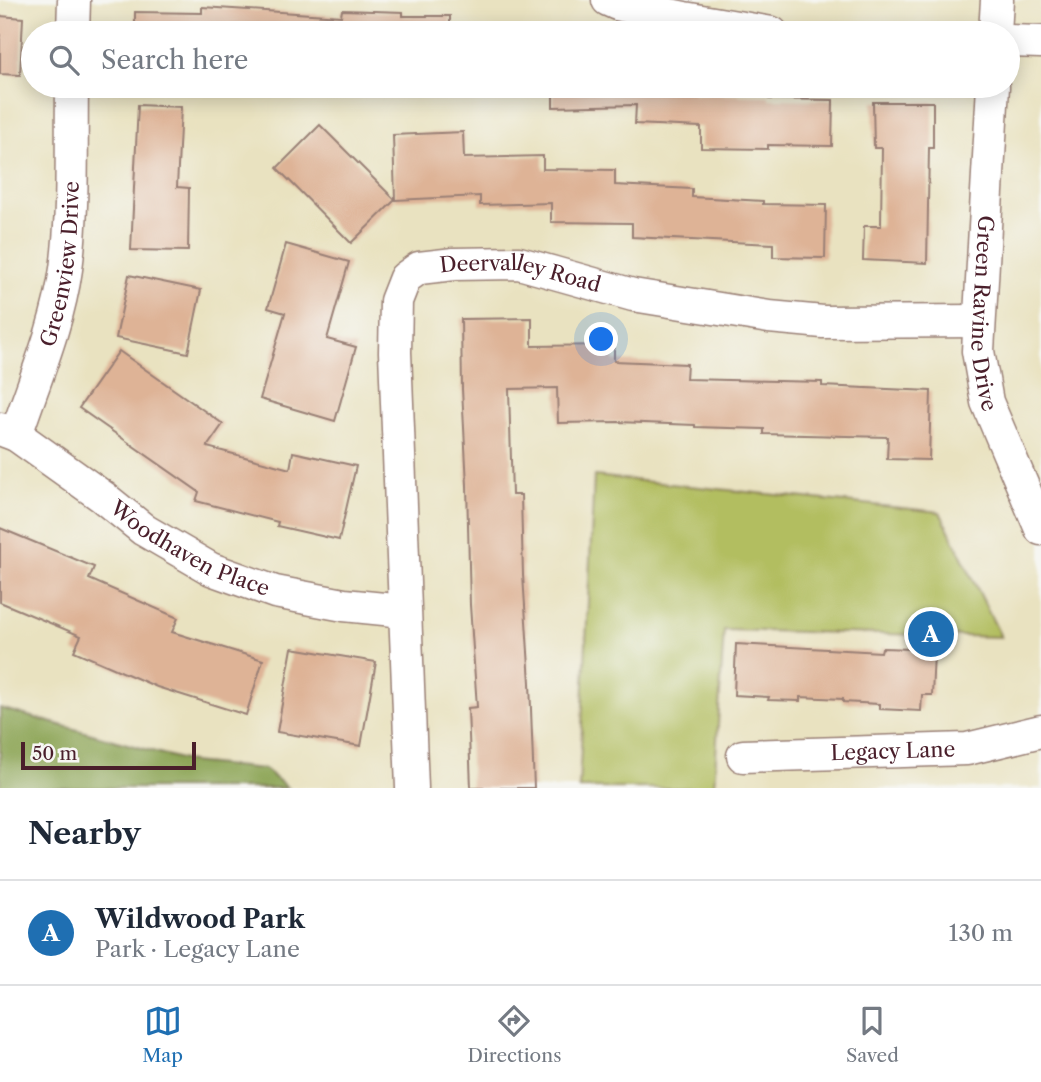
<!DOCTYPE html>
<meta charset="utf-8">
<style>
:root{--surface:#fff;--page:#f6f6f7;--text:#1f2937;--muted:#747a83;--line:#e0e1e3;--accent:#1f6fb2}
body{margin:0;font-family:"Libre Caslon Text",serif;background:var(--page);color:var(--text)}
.scale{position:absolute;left:21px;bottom:18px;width:175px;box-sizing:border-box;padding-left:7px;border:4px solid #4a1f2b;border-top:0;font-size:19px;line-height:24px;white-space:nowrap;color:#4a1f2b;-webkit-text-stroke:5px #f6f6f2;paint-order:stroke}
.you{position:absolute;left:602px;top:340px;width:24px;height:24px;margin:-18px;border:5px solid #fff;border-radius:50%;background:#1a73e8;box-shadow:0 0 0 10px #1a73e833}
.badge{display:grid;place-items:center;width:46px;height:46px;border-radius:50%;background:var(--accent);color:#fff;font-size:23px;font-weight:700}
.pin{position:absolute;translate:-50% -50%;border:4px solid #fff;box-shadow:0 2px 7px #0006}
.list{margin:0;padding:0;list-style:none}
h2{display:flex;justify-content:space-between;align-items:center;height:91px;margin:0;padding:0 28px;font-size:30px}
h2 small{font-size:23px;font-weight:400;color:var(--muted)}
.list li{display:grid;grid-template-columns:46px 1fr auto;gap:21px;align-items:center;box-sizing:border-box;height:105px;padding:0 28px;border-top:2px solid var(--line)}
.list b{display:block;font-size:26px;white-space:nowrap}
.list p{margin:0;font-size:23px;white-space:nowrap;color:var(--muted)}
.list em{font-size:23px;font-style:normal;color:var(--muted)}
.icon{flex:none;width:38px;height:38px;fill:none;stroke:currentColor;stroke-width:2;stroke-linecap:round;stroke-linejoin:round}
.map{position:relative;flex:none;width:1041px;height:788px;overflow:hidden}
.search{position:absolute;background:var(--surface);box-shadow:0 4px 18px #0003;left:21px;right:21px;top:21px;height:77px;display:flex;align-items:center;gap:18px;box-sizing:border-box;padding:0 24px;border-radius:38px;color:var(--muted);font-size:26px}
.sheet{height:196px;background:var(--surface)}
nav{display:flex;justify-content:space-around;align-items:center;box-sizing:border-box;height:98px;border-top:2px solid var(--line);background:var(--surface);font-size:19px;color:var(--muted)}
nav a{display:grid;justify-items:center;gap:4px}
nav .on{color:var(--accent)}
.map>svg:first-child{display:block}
.green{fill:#b2be60;stroke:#7e6e46;stroke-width:2}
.forest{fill:#8da556;stroke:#6c6240;stroke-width:2}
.building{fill:#deb396}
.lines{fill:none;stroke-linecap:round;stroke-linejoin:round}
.minor-casing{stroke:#9a8076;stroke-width:35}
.minor{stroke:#fff;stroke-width:32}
.labels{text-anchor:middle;stroke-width:5;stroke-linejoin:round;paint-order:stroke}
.street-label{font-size:21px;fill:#4a1f2b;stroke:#f6f6f2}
</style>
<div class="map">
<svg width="1041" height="788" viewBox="0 0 1041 788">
<rect width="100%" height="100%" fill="#f6f6f2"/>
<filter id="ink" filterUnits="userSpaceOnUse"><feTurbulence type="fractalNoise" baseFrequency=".0143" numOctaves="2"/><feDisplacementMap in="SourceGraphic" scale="14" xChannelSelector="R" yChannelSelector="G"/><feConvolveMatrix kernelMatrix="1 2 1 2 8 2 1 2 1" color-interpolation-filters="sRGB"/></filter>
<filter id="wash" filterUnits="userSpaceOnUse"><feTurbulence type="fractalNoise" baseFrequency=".00686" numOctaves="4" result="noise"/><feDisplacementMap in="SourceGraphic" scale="28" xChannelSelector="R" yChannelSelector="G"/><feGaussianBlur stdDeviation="1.57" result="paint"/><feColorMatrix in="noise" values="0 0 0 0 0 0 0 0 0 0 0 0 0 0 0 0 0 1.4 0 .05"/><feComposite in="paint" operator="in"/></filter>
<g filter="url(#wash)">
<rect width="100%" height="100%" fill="#e9e2c0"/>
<path class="green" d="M594,476L940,512L1001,637L724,630L714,788H579Z"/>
<path class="forest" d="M0,708L191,762L264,769L288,788H0Z"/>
<g id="blocks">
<g class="building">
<path d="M202,7L341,16L342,10L403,12V16H450V33H135V12L202,13Z"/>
<path d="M0,16L23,18L20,75L0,74Z"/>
<path d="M553,86H695L694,94L769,96V99L833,100L832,146L768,145V149L701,148V127L635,124L636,105L553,107Z"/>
<path d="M873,102H933V148H929L927,263L863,260L864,226H881L882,148H874Z"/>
<path d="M138,105L181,107L177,187L189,188L188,251L131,250Z"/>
<path d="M320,125L395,200L351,243L277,168Z"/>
<path d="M463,132L464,158L543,156V169L615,170V185L692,189V197L763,201V204L826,205L825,258L773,257V244L632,237V223L551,222V203L480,205V196L395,200L393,135Z"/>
<path d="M286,244L349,262L327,339L356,347L335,421L260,399L285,313L268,308Z"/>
<path d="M129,275L201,290L188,353L116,338Z"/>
<path d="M532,318V346L614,345V361L687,364L686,379L822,382V386L931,391L929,460L887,459L888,437L764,434V429L695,427V425L618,422L558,423L557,388L509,389L512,495H521L523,575L530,683L534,788H471L468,708L477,707L470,605L467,485L462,389L461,319Z"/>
<path d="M119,351L223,424L207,447L290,469L293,452L356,466L339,540L277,526L278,522L196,501L199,492L79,408Z"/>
<path d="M0,528L94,567L89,579L178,618L172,632L263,660L246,715L157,687L74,651L81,636L0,602Z"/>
<path d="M736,644L881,652L882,648L912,649V652L934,653L932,695H922L921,711L879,709V704L843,702V699L800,697V701L768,700L769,697L734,695Z"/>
<path d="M292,648L376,662L361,746L277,732Z"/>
</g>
</g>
</g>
<g filter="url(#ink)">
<use href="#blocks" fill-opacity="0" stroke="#9a8076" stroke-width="2"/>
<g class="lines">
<defs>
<g id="minor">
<path d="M608,0L617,4L684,18L772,33"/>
<path d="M73,33L74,0"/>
<path d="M995,33L997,0"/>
<path d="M1008,41L1041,42"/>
<path id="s1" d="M993,86L978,351L987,402L1041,529"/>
<path id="s2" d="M0,429L16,435L103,497L144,530L211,569L275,592L344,605L404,611"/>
<path id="s3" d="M16,435C34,381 58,326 66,269C74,209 71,147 72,86"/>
<path id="s4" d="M743,756L967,749L1041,731"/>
<path id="s5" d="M412,788L395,352L396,301L405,278L419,268L454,264L519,263L633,295L769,317L823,322L979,321"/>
</g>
</defs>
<use href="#minor" class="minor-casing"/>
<use href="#minor" class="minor"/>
</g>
</g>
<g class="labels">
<g class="street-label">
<text dy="7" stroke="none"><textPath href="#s3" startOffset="178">Greenview Drive</textPath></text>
<text dy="7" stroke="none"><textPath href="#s5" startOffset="632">Deervalley Road</textPath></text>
<text dy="7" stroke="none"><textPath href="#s1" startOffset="228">Green Ravine Drive</textPath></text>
<text dy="7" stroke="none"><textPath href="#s2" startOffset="226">Woodhaven Place</textPath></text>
<text dy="7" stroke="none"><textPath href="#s4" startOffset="150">Legacy Lane</textPath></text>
</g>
</g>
</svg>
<div class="scale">50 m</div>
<div class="you"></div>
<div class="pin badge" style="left:931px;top:634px">A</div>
<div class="search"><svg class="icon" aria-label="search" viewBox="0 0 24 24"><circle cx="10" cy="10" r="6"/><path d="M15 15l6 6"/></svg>Search here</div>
</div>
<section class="sheet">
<h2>Nearby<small></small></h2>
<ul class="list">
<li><span class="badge">A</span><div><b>Wildwood Park</b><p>Park · Legacy Lane</p></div><em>130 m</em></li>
</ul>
</section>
<nav>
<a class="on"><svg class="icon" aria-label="map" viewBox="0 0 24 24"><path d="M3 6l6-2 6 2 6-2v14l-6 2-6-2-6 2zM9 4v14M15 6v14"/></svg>Map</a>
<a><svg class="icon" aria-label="directions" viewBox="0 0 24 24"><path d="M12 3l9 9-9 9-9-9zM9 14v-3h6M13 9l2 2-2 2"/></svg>Directions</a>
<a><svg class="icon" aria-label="saved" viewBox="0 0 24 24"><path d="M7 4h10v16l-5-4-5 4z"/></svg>Saved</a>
</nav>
